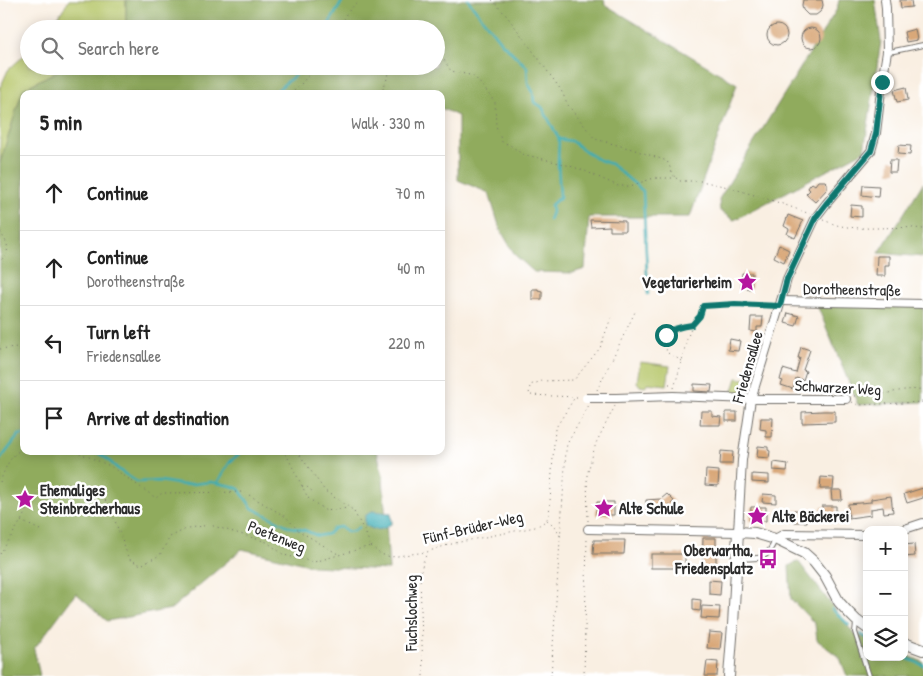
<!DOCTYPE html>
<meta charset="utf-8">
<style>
:root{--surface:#fff;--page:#f2f2f2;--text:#222;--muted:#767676;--line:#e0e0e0}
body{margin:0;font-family:"Patrick Hand",sans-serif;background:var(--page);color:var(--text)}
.controls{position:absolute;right:15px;bottom:15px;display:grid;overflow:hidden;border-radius:10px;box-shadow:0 2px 12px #0003}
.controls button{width:45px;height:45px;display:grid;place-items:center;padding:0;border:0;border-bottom:1px solid var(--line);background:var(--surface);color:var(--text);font:25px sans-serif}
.stop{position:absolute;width:15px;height:15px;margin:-11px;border:4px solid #0f766e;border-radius:50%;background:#fff}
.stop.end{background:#0f766e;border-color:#fff;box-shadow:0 1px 5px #0008}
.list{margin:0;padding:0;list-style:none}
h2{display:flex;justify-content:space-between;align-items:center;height:65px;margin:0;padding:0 20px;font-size:21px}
h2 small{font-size:16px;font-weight:400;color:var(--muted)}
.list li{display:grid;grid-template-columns:32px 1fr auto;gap:15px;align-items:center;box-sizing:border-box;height:75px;padding:0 20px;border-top:1px solid var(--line)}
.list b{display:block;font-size:19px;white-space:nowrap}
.list p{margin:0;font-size:16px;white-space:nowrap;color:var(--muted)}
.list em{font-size:16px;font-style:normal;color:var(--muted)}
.icon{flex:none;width:28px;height:28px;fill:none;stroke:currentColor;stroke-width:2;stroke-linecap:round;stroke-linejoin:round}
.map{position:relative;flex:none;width:923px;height:676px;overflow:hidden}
.search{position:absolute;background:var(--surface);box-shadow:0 2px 12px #0003;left:20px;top:20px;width:425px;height:55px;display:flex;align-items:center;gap:12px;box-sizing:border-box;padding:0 18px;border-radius:28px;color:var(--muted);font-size:19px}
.panel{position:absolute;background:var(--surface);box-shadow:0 2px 12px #0003;left:20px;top:90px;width:425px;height:365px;border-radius:10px}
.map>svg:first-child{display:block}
.green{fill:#b6c669;stroke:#70784a}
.forest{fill:#90ab5d;stroke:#5e6b44}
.water{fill:#3bacb4;stroke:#336c70}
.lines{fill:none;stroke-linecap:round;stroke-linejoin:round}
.stream{stroke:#3bacb4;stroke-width:2.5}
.building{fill:#d9a879}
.lane-casing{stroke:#73706b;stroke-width:6}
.street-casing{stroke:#73706b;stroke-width:10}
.secondary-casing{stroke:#73706b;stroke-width:12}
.path{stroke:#73706b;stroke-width:1;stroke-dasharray:1 4;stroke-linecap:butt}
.lane{stroke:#fff;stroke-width:4}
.street{stroke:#fff;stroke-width:8}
.secondary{stroke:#fff;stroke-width:10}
.street-bridge-casing{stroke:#73706b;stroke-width:10;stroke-linecap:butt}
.street-bridge{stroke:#fff;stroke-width:8}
.route{stroke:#0f766e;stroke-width:6}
.labels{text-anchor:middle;stroke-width:5;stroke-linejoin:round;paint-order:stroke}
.poi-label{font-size:16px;font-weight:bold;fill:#2b2b2b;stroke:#fff;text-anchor:start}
.street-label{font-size:16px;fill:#2b2b2b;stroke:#fff}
</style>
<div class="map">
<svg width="923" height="676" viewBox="0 0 923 676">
<rect width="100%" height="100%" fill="#fff"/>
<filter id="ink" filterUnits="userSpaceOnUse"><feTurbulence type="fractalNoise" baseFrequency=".02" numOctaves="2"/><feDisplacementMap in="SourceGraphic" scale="10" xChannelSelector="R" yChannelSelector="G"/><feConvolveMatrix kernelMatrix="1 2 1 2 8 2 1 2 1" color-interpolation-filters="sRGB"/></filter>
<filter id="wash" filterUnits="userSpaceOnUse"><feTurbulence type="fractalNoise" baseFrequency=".0096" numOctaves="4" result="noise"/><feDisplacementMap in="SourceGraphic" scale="20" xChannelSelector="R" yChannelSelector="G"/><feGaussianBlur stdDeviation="1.12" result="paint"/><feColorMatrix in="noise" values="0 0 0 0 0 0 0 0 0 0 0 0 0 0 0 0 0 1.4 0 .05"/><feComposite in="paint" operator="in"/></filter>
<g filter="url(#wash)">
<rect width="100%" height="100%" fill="#f9efe2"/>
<g class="green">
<path d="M69,0H126V29H50Z"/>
<path d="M29,51V66H67L23,89L0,163V88L8,70Z"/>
<path d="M640,362L670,366L667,385L647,383L645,387L640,386L637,382Z"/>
<path d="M737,378L753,380L748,394L745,396L732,394Z"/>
</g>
<g class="forest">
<path d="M126,0H605L604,4L737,84L690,217H589L585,269L572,273L534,272L515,255L500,229L489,193L458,180V116L441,108V94H24V451H377L383,476L389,570L313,566L242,549L171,609L107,621L76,593L34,649L40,676H0V163L23,89L67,66H436V29H126Z"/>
<path d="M839,0H875L881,41L864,151L734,220L720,211L719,199L837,9Z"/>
<path d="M923,183V257L879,253Z"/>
<path d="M923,304V402L858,405L817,305Z"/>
<path d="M798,561L854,634L867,639V657H904V654L923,662V676H847L840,658L817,640L815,624L791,599L789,566Z"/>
</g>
<path class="water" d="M372,511L391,513L392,523C383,531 375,532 365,525V516Z"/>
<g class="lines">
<g class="stream">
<path d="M468,0L501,42L527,67L528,83L533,92L534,102L542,107L559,139L571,141L597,159L611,164L643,191L648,294"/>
<path d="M326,29L343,0"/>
<path d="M274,94C283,83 295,78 303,66"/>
<path d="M549,220L552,212L551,205L560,197L558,163L559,139"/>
<path d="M95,451L107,459L119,470L137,482L160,481L184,485L211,482L232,486L239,489L252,508L290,527L304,530L318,536L328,534L334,528L341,527L348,532L354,531L359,527"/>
<path d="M0,460L19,435L24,434"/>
<path d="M217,483L230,462L242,451"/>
<path d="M832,609L849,625"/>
<path d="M861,634L867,638"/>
<path d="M904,657L923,665"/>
</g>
</g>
<g id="blocks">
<g class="building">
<path d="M803,0H822L823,5L822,9L820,12L816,15H808L803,10L802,5Z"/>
<path d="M900,0H911L912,7L901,8Z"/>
<circle cx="777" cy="35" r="10"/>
<circle cx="811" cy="38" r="10"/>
<path d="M915,29L917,40L906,42L904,32Z"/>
<path d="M906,87L908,100L897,102L894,90Z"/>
<path d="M899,145L911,146L910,155L898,154Z"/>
<path d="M890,160H897L896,172H889Z"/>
<path d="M818,181H825L827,183V189L815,202L806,194L810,190L808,188L810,185L812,183L815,185Z"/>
<path d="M863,185L879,186L878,197L862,195Z"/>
<path d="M851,205L862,206V217L850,216Z"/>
<path d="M788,215L803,221L795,238L787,234L789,229L784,226Z"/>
<path d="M590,220L625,221V231H610V226L591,227Z"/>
<path d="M779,245L789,250L784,262L774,257Z"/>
<path d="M877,256H889V265H885V276H876Z"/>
<path d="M742,273H752L751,289L741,288Z"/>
<path d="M532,289H538V290L542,291V299H532Z"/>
<path d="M788,313L799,316L796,326L785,323Z"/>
<path d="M751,317H763L762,327H757V332L750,331Z"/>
<path d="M730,339L740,341L738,351L728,350Z"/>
<path d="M801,347L810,350L803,370L806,371L803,380L796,378L793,389L781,385L783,381L780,380L783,369L796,373L800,358H798Z"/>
<path d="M694,384L712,385L711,392L694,391Z"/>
<path d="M701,411H712V416L721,417L720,425H700Z"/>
<path d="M823,411H835V422L802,423V412Z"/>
<rect x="726" y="412" width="11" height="9"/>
<path d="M761,418H773L772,437H766V430L760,429Z"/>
<path d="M758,446L768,447V450L770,451L769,458L757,457Z"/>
<path d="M721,451L733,452L732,464H720Z"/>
<path d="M774,462L788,464L787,471L773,470Z"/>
<path d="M706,470L719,471L718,486L705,485Z"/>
<path d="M752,474L769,475V483L752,482Z"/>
<path d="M821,477L834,478L833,489H820Z"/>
<path d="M923,488V498L907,503L904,494Z"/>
<path d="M831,490H841L842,500H832Z"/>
<path d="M667,494L674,501L668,507V512H646V500L661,499Z"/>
<path d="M763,494L776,495V503L762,502Z"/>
<path d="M891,496L893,512L884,513L883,507L871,509V515L849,518L848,504L871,502V499Z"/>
<path d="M597,502H614V515H596Z"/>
<path d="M822,506H836V515L821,514Z"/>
<path d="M751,507H766V521H750Z"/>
<path d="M794,510L807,511V522H794Z"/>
<path d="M703,538H716V568H702Z"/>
<path d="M594,540H625L624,554H593Z"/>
<path d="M914,544L915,556L904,557V545Z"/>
<rect x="651" y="554" width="34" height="14"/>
<path d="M709,580L721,581L720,595L709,594Z"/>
<path d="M693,599L701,600L700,611L693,610Z"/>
<path d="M702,606L720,607L719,619L701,618Z"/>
<path d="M709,632L722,633L720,649L707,648Z"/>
<path d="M707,661L718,662L717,676H705Z"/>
</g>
</g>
</g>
<g filter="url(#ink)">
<use href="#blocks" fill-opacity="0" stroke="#73706b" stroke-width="1"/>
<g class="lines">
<defs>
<g id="lane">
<path d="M887,52L894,51L923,45"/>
<path d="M738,558C758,559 768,561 775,539"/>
<path d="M856,623L855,632L869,676"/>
</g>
<g id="street">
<path d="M781,301L923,304"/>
<path d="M616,398L673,396L751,399H846"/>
<path d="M588,529L738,532L742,460L751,399L781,301L787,279L816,217L826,204L871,151L876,133L882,82L887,52L886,8L885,0"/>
<path d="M902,530L923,523"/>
<path d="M775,539L784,534L867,535"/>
</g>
<g id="secondary">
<path d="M904,643L923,650"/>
<path d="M729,676L733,625L738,532L755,533L775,539L804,553L814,562L825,576L839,602L848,612L856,620L867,628"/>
</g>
</defs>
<use href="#lane" class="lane-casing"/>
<use href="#street" class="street-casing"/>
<use href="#secondary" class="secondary-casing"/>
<g class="path">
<path d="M492,0L506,15L530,47L561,90L568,105L595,139L632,149L667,161L675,178"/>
<path d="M341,29L346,14L359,0"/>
<path d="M436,57H442L451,71L474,76L495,102L496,126L502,142L510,145L522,154L564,164L585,171L618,186H630L654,178H676L680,181H701L728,187L780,203L810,214"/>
<path d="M290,94L297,89L316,66"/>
<path d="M381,94L392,66"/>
<path d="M823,220C829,222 835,225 841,226C868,231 896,225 923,229"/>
<path d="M0,232C8,244 12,250 0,261"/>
<path d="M0,349L15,347L24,351"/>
<path d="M682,361L666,352L667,346L666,335C673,328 681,326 691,325"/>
<path d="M669,384H673"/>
<path d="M674,388L682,361L686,342L692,325L699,316L703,306L735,304L770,305"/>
<path d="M597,390L636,310"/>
<path d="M854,396L883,394L904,390L923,389"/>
<path d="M577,397L529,395L530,385L542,381L574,380L600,348L612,315"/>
<path d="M852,402L858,405L923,402"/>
<path d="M75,451L110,466L156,498L162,493L244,492L286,517L299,531L338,554"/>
<path d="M281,451L287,456L308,498L326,511L348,508"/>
<path d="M297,451L325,491L353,510L366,534L370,545"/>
<path d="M0,482C5,469 10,454 24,448"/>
<path d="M302,486L307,487L313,492"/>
<path d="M547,520L556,527L560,536"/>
<path d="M21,521L40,530"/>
<path d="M588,521L587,475L596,443L615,406"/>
<path d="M371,546L380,554L391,557L411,554L427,552L438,548L455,543L535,527C542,524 545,522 549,516L555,429L575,397"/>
<path d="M0,554L21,521L33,497L63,484L80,485L108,502L129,559L141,565L160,555L170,537L188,528L210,525L267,542L284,555L314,562L370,546"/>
<path d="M423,676L420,575L423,562L427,553"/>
<path d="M551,676L566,451L567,444L589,405"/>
<path d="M584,676L587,538"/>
</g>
<use href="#lane" class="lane"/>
<use href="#street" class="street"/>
<use href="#secondary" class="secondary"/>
<defs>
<path id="street-bridge" d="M586,398H616"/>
</defs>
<use href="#street-bridge" class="street-bridge-casing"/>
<use href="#street-bridge" class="street-bridge"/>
</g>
</g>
<g class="lines" filter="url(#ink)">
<path class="route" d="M666,335C673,328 682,326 692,325L700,316L703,306L735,304L780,306L787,279L816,217L826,204L871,151L876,134L882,82"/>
</g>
<defs>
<symbol id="sight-bare" viewBox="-9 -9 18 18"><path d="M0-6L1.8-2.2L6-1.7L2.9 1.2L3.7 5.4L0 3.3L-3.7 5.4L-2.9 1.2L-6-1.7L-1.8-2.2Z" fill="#b5179e" stroke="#fff" stroke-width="2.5" paint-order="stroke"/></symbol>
<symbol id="bus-bare" viewBox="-9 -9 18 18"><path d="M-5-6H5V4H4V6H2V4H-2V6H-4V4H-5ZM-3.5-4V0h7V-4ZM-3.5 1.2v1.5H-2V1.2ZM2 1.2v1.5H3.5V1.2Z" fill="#b5179e" stroke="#fff" stroke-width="2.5" paint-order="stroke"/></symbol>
</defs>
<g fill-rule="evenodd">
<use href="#sight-bare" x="733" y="268" width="28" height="28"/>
<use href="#sight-bare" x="11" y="485" width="28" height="28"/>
<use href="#sight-bare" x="590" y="494" width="28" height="28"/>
<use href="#sight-bare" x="743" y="502" width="28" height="28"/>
<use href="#bus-bare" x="754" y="545" width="28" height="28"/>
</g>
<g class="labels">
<g class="poi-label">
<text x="732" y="288" text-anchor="end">Vegetarierheim</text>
<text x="40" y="496">Ehemaliges<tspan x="40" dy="18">Steinbrecherhaus</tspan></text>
<text x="619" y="514">Alte Schule</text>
<text x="772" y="522">Alte Bäckerei</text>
<text x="753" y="556" text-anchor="end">Oberwartha,<tspan x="753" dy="18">Friedensplatz</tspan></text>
</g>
<g class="street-label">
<text transform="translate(852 289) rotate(1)" y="6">Dorotheenstraße</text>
<text transform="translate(747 367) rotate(-74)" y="6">Friedensallee</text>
<text transform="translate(838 387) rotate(3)" y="6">Schwarzer Weg</text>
<text transform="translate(473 527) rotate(-13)" y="6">Fünf-Brüder-Weg</text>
<text transform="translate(277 536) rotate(22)" y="6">Poetenweg</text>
<text transform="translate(411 613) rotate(-90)" y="6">Fuchslochweg</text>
</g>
</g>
</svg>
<div class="controls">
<button>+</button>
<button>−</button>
<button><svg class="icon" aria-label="layers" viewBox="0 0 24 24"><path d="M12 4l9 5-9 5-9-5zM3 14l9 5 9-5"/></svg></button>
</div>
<div class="stop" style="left:666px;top:335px"></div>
<div class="stop end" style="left:882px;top:82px"></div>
<div class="search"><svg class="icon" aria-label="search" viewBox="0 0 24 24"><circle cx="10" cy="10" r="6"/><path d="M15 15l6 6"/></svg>Search here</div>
<section class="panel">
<h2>5 min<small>Walk · 330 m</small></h2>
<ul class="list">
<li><svg class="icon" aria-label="ahead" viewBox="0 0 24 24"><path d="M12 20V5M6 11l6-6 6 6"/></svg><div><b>Continue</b></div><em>70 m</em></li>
<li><svg class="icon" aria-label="ahead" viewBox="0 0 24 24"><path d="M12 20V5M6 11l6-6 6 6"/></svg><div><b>Continue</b><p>Dorotheenstraße</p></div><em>40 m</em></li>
<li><svg class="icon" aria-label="left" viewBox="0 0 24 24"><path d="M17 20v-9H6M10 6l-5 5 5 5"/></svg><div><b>Turn left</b><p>Friedensallee</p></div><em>220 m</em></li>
<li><svg class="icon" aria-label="arrive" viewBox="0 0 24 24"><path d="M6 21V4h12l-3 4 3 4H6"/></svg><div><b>Arrive at destination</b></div></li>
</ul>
</section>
</div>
